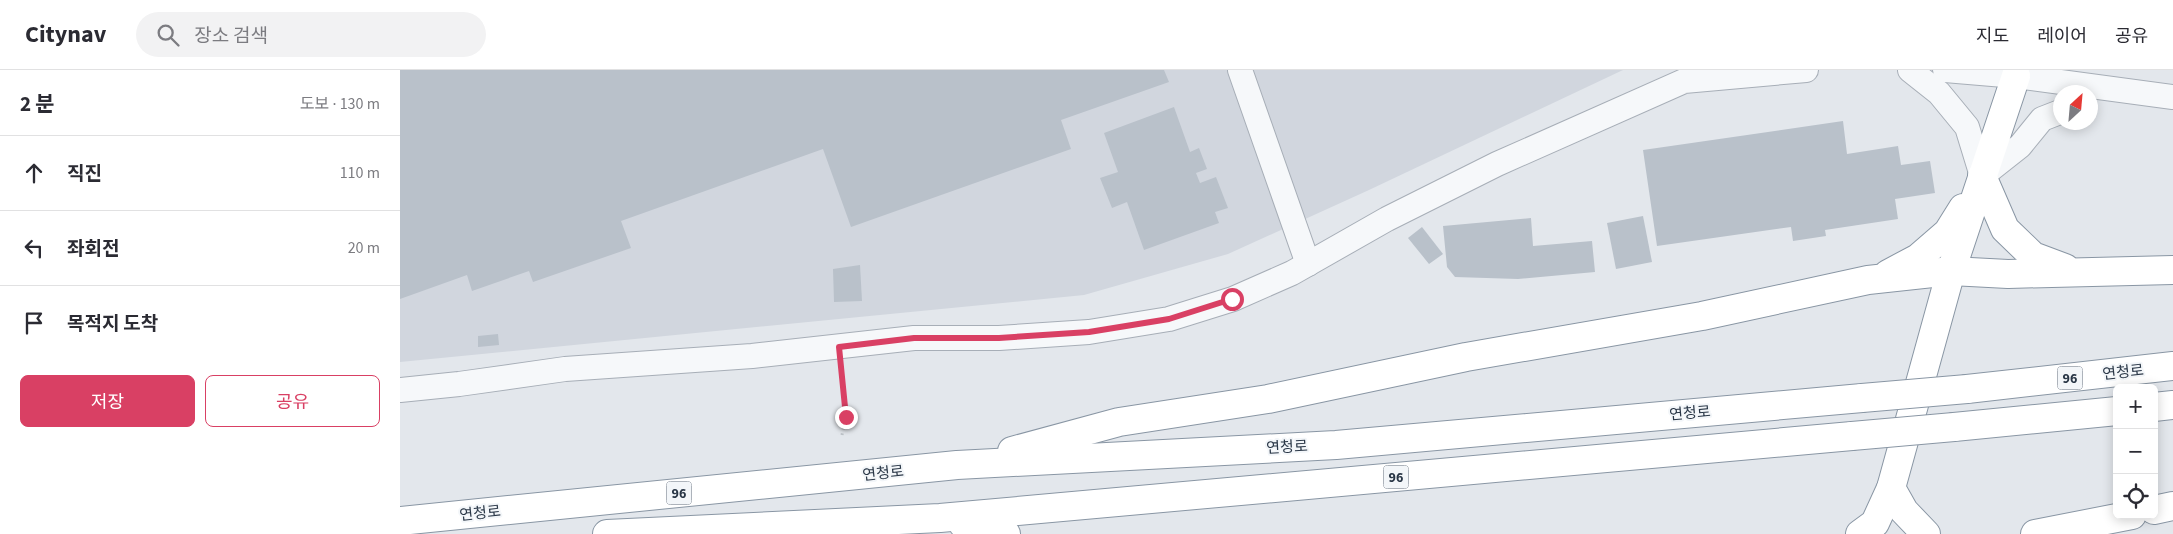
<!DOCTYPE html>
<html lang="ko">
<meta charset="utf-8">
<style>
:root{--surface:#fff;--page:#f2f2f3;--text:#2b2b33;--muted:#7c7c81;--line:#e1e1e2;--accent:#d94064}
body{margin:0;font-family:"Source Sans 3","Noto Sans KR",sans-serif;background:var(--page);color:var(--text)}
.controls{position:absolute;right:15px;bottom:15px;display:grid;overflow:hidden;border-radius:8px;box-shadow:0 2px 12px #0003}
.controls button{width:45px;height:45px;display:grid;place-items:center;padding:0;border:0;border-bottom:1px solid var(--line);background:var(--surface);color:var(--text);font:25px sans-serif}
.compass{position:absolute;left:1653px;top:15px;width:45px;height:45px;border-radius:50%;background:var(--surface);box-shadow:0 2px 12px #0003;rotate:26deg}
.stop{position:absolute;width:15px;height:15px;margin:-11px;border:4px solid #d94064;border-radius:50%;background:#fff}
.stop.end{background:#d94064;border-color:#fff;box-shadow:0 1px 5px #0008}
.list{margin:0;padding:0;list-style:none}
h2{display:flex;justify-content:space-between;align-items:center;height:65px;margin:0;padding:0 20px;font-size:21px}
h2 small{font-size:16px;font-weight:400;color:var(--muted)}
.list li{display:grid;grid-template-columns:32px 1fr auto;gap:15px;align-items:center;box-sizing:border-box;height:75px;padding:0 20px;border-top:1px solid var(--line)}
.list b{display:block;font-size:19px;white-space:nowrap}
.list em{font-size:16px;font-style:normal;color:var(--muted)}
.actions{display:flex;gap:10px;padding:15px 20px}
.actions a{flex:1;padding:11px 0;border:1px solid var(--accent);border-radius:8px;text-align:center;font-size:18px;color:var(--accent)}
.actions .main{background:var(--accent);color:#fff}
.icon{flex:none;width:28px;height:28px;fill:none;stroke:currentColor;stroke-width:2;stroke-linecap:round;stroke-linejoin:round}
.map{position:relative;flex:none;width:1773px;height:464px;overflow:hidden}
header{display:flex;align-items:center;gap:30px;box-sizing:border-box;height:70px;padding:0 25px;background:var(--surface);border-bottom:1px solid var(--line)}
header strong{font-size:24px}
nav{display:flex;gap:28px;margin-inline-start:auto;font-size:18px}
.search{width:350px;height:45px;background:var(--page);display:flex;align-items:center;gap:12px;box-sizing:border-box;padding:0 18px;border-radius:28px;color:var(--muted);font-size:19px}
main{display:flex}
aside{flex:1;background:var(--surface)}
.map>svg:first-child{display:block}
.built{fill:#d1d6de}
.building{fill:#b9c1ca}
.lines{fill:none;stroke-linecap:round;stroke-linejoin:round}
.street-casing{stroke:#a7aeb7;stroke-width:26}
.highway-casing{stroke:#8996a4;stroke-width:30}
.path{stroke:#bdc2c8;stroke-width:3;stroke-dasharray:4 4;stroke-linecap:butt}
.street{stroke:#f6f8fa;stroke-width:24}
.highway{stroke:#fff;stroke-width:28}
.highway-bridge-casing{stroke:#8996a4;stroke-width:30;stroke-linecap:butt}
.highway-bridge{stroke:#fff;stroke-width:28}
.route{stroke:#d94064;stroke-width:6}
.labels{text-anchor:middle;stroke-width:4;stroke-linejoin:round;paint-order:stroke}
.shield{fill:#f3f6f9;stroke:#66707c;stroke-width:1}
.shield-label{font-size:14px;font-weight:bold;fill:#293646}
.street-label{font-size:15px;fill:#293646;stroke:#f3f6f9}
</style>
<header>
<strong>Citynav</strong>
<div class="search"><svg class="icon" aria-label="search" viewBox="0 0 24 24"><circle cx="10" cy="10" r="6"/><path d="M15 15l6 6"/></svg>장소 검색</div>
<nav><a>지도</a><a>레이어</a><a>공유</a></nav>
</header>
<main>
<aside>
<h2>2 분<small>도보 · 130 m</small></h2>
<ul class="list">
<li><svg class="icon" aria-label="ahead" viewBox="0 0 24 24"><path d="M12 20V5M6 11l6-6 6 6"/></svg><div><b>직진</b></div><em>110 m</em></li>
<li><svg class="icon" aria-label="left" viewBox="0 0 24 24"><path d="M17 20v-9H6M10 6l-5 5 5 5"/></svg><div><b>좌회전</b></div><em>20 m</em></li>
<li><svg class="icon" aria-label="arrive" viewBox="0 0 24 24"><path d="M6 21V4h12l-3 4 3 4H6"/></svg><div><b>목적지 도착</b></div></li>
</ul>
<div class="actions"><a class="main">저장</a><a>공유</a></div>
</aside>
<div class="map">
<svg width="1773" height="464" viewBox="0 0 1773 464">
<rect width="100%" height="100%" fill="#e3e7ec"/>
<path class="built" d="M0,0H1223L969,120L828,184L684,225L0,292Z"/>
<g class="building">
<path d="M0,0H764L769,12L661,50L671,79L451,157L423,79L221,151L231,178L133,212L129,201L72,221L67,205L0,229Z"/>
<path d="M774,37L790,82L799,78L807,99L796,103L800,113L816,107L828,138L815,142L819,153L744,180L727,132L712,138L700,108L718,102L704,63Z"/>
<path d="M1443,51L1447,84L1498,76L1501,95L1530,91L1535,123L1495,129L1498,149L1425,160L1426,166L1393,171L1391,157L1257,176L1243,80Z"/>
<path d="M1243,146L1252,192L1216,199L1207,153Z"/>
<path d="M1131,148L1133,176L1192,171L1195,202L1118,209L1055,207L1047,197L1043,156Z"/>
<path d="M1022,157L1043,184L1029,194L1008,168Z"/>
<path d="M460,195L462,231L434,232L433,199Z"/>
<path d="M98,264L99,275L78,277V266Z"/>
</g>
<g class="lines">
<defs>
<g id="street">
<path d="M840,0L908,194"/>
<path d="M1510,0L1539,23L1567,57L1582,106L1620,76L1642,49L1660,42"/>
<path d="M1545,0L1616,6L1773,27"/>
<path d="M0,320L59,314L165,299L352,286L514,268H599L689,262L769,249L833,229L892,203L987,149L1097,94L1284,11L1406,0"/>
</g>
<g id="highway">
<path d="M1582,106L1605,159L1633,186L1665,198"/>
<path d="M1488,204L1518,188L1548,162L1563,138"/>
<path d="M1567,319L1773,296"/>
<path d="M1754,337L1773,335"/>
<path d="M1554,357L1717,341"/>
<path d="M612,381L719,352L868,329L1066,287L1302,246L1468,210L1551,201L1608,204L1773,200"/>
<path d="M1491,418L1504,441L1526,464"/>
<path d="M1754,440L1773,436"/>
<path d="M0,451L557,395L936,375L1462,328"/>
<path d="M563,454L606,464"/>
<path d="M207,464L540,448L1452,366"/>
<path d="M1460,464L1475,453L1491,418L1551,201L1616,6"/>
<path d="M1635,464L1732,445"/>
</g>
</defs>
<use href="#street" class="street-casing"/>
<use href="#highway" class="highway-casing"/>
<path class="path" d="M442,300L446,347L442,365"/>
<use href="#street" class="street"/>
<use href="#highway" class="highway"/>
<defs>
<g id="highway-bridge">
<path d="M1462,328L1567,319"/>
<path d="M1452,366L1554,357"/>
</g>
</defs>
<use href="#highway-bridge" class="highway-bridge-casing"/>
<use href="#highway-bridge" class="highway-bridge"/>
</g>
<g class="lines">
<path class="route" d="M446,347L439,277L514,268H599L689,262L769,249L832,229"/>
</g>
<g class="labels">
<g class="shield">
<rect x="1657.5" y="296.5" width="25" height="23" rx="4"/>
<rect x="983.5" y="395.5" width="25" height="23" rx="4"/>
<rect x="266.5" y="411.5" width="25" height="23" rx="4"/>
</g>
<g class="shield-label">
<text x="1670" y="313">96</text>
<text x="996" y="412">96</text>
<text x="279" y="428">96</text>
</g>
<g class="street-label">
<text transform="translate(1723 302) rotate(-6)" y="5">연청로</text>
<text transform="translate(1290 343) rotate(-5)" y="5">연청로</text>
<text transform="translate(887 377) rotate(-3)" y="5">연청로</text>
<text transform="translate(483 403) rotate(-6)" y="5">연청로</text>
<text transform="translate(80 443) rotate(-6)" y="5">연청로</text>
</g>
</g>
</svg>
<div class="controls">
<button>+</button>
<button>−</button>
<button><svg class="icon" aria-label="locate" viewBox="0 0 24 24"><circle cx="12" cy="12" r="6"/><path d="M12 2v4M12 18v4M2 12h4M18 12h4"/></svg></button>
</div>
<svg class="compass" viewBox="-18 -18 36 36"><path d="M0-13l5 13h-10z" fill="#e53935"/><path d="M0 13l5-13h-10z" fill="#7c7c81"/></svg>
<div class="stop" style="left:832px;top:229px"></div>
<div class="stop end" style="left:446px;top:347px"></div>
</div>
</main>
